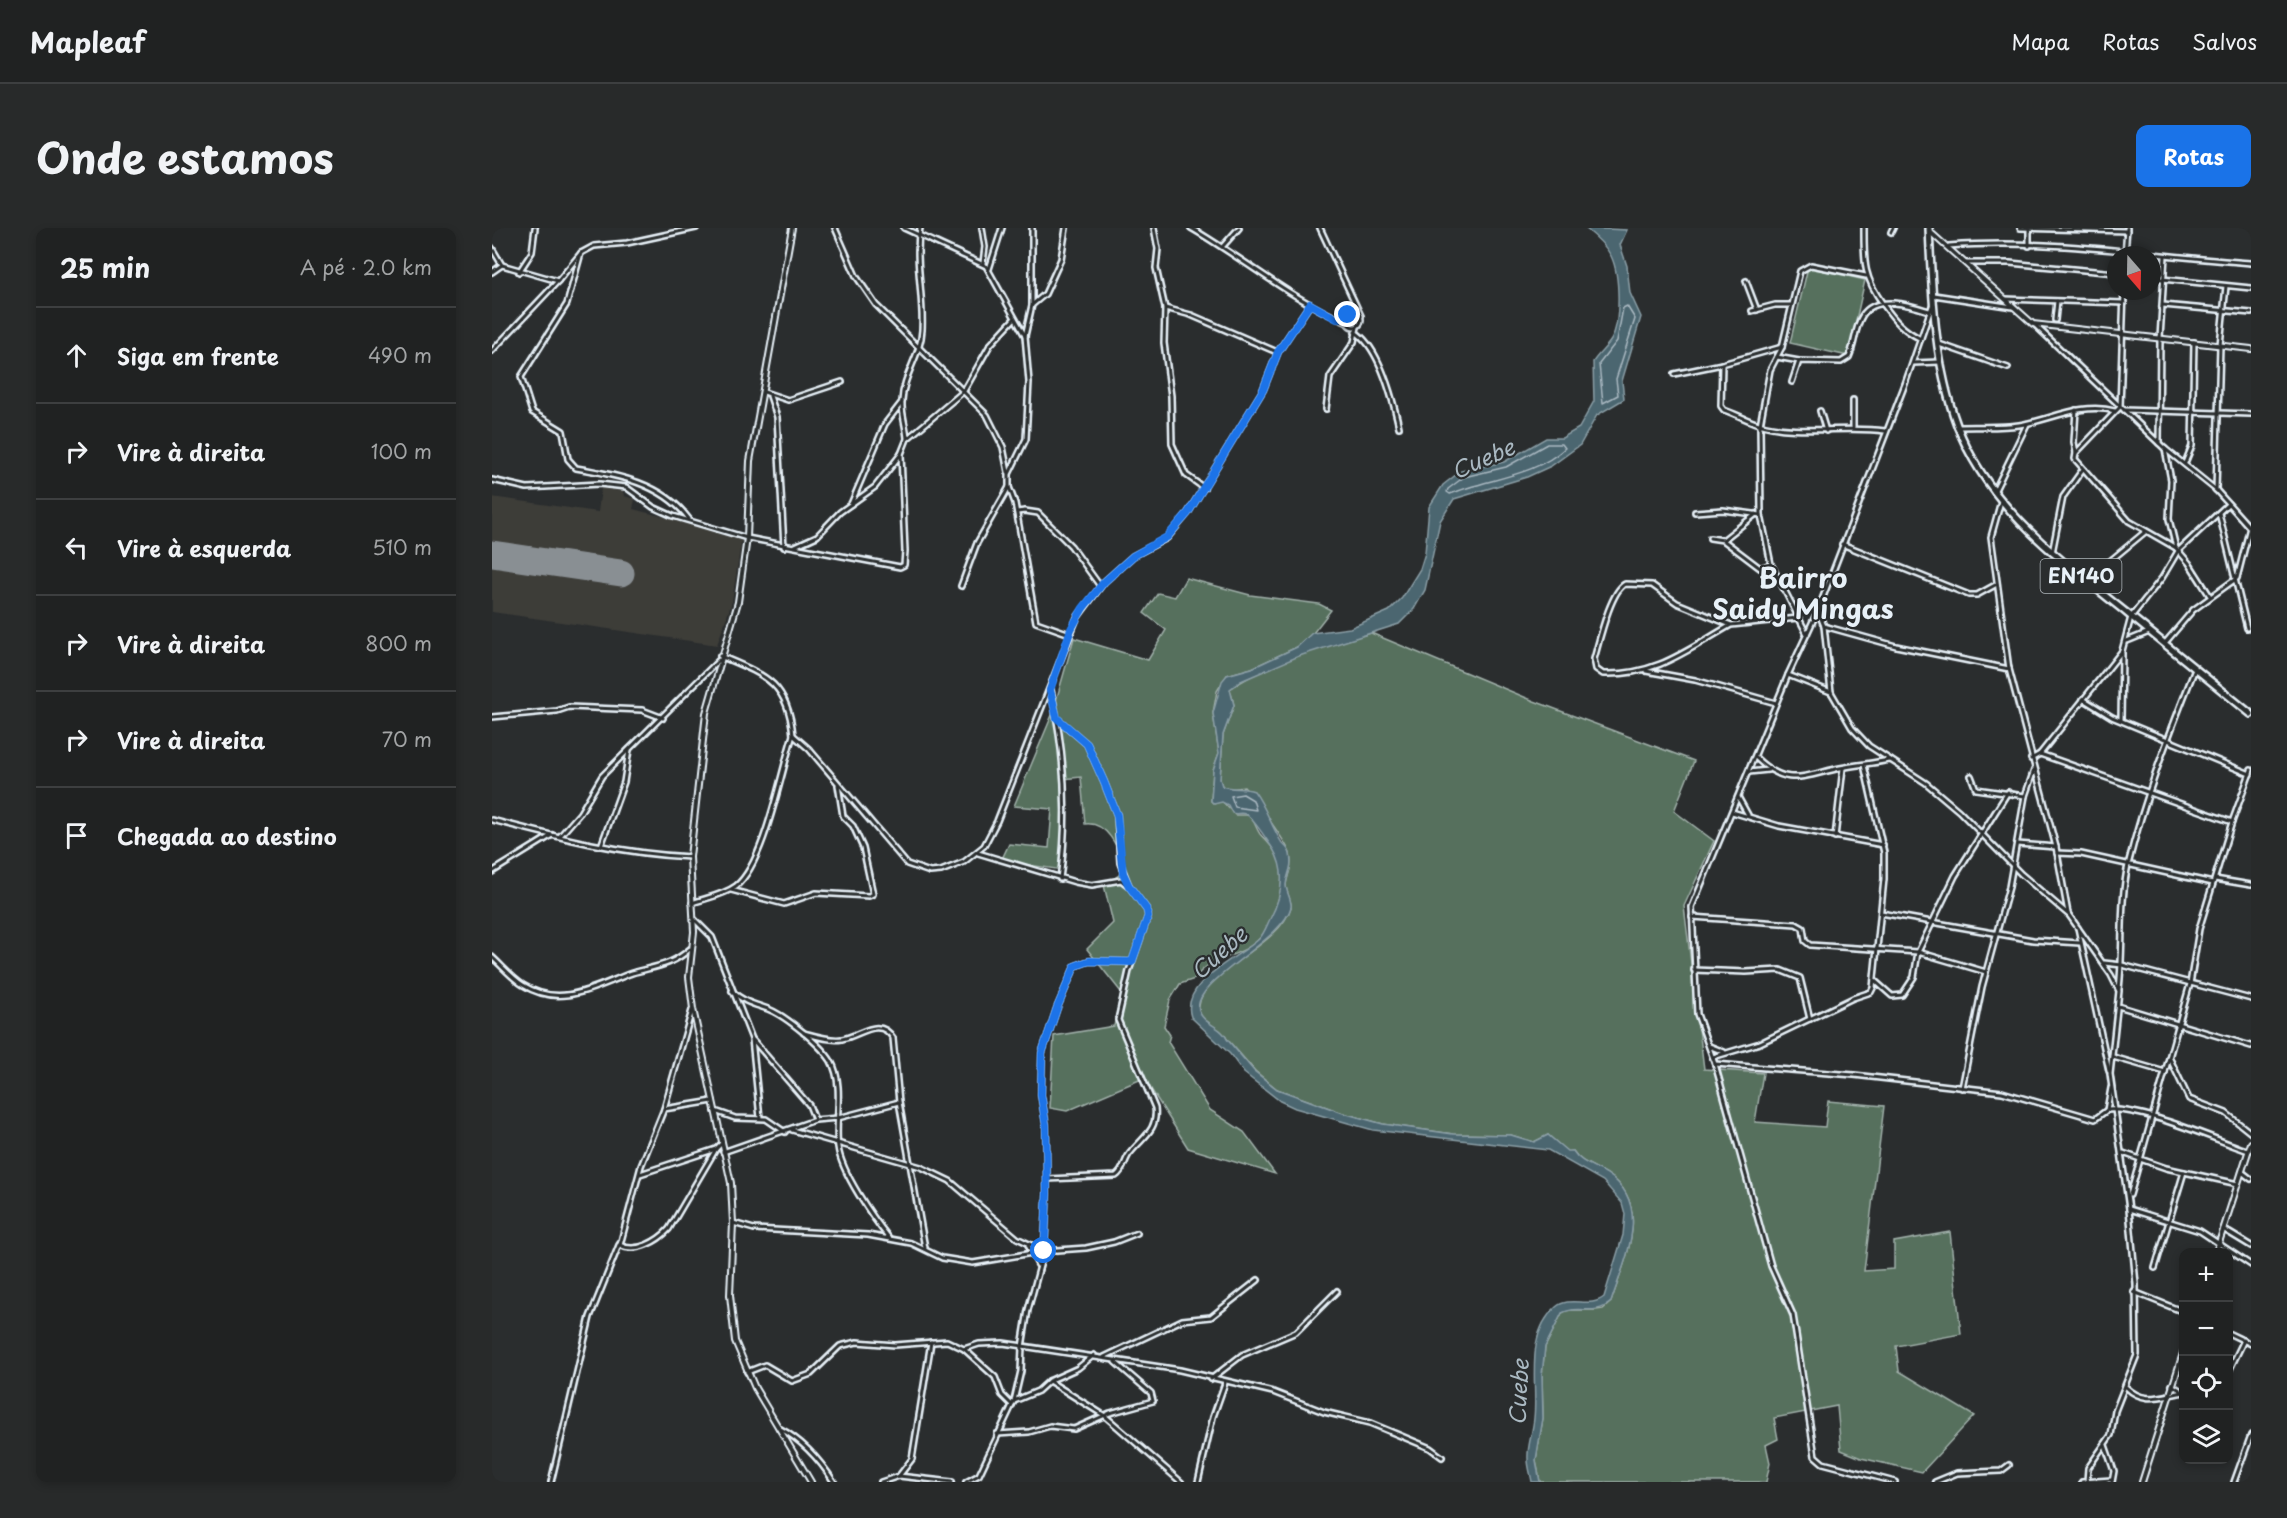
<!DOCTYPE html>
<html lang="pt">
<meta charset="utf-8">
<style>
:root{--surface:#202222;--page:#282a2a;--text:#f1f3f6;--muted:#a2a4a5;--line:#3d3f40;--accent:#1a73e8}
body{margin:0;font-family:"Playpen Sans",sans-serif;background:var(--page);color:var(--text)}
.controls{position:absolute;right:18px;bottom:18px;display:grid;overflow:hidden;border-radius:12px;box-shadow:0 3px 9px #0003}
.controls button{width:54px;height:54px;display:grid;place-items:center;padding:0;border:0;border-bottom:2px solid var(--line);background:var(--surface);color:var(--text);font:30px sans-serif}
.compass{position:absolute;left:1615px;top:18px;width:54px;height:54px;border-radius:50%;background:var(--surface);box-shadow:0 3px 9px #0003;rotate:160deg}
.stop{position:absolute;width:18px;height:18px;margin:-14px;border:4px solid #1a73e8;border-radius:50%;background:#fff}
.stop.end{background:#1a73e8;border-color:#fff;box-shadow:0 2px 6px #0008}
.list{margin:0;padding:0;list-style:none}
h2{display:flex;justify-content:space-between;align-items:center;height:78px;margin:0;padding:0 24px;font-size:26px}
h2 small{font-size:20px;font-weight:400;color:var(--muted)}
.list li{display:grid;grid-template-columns:39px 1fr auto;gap:18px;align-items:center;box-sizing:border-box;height:96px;padding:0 24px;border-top:2px solid var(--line)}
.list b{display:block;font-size:22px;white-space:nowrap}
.list em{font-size:20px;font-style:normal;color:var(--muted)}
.icon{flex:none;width:33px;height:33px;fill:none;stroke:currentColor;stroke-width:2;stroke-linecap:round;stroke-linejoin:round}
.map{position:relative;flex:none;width:1759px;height:1254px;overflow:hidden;border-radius:12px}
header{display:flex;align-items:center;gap:36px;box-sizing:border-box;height:84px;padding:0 30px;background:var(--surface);border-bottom:2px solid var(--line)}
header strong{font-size:28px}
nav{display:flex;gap:33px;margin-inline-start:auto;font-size:21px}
.intro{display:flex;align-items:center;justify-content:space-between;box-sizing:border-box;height:144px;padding:0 36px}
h1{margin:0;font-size:42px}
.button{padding:15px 27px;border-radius:12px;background:var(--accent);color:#fff;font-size:21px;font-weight:700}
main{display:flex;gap:36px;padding:0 36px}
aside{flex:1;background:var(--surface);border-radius:12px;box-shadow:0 3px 9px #0003}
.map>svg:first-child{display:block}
.built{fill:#3c3c38}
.green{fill:#57705d;stroke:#a0b0aa;stroke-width:1.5}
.water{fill:#4c6670;stroke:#8a9ea6;stroke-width:1.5}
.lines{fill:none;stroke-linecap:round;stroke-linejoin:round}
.shore{stroke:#aab9c2;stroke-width:1.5}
.runway{stroke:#898f93;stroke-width:27}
.minor-casing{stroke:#e8f1f8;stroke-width:8}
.tertiary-casing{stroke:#e8f1f8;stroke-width:8}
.primary-casing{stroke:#e8f1f8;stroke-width:10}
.minor{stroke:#2a2d2e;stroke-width:3}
.tertiary{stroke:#2a2d2e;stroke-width:4}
.primary{stroke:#2a2d2e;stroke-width:5}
.route{stroke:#1a73e8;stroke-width:8}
.labels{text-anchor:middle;stroke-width:4.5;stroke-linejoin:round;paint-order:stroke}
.shield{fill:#2a2d2e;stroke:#afb6bb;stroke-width:1.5}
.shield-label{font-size:20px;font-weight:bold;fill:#e8f1f8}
.water-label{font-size:22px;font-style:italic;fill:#aab9c2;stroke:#2a2d2e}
.district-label{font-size:27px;font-weight:bold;fill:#e8f1f8;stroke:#2a2d2e}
</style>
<header>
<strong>Mapleaf</strong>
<nav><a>Mapa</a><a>Rotas</a><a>Salvos</a></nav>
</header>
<div class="intro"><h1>Onde estamos</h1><a class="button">Rotas</a></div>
<main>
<aside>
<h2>25 min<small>A pé · 2.0 km</small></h2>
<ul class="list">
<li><svg class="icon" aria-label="ahead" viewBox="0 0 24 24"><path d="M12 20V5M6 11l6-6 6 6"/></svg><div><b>Siga em frente</b></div><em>490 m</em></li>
<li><svg class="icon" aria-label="right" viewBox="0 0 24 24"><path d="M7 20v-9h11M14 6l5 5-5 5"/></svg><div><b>Vire à direita</b></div><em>100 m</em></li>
<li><svg class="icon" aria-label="left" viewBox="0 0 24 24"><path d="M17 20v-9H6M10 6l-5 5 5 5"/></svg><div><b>Vire à esquerda</b></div><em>510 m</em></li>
<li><svg class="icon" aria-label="right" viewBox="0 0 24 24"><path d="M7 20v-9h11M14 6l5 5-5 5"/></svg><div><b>Vire à direita</b></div><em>800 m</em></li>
<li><svg class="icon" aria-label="right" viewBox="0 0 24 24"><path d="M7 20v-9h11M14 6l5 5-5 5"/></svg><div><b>Vire à direita</b></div><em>70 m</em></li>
<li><svg class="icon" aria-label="arrive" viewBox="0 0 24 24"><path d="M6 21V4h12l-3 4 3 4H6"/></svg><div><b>Chegada ao destino</b></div></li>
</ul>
</aside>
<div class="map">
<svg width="1759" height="1254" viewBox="0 0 1759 1254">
<rect width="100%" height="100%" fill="#2a2d2e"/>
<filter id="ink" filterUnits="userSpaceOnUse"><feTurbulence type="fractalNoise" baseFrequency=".0167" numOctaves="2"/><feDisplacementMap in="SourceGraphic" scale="12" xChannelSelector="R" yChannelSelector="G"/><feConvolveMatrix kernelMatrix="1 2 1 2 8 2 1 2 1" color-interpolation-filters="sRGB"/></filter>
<g filter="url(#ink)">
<path class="built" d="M109,260L131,263L132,268L143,271L141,281L250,309L240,374L225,417L0,384V269L106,284Z"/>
<g class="green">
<path d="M1316,39L1373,52L1356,128L1298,115Z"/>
<path d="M694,350L758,367L827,376L839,382L818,409L805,419L760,440L735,447L725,463L721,485L727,525L721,542L719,573L722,576L730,573L743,587H756C763,592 763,599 768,606C776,615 786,624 789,636C794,655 781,696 768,710C749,731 716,728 703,751L688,756L678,772L672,798L678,807L676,814L718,882L752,904L783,946L696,920L652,850L575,883L558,880L562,808L622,798L629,764L595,721L621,695L612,657L627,647L632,636C626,620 615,593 593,596L589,549L571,551V642L509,633L517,616L557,620L560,581L522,578L560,487L582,410L656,432L674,402L652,385L666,365L683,369Z"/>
<path d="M879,405L1042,473L1202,533L1182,583L1222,613L1192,678L1212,841L1271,845L1263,894L1333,899L1336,873L1392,878L1372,1043L1402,1041V1014L1458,1004L1469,1106L1404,1118L1407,1143L1482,1188L1430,1244L1369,1230L1349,1222L1345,1178L1282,1190L1286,1211L1274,1217L1278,1235L1274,1254H1048L1044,1232L1051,1190L1050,1147L1053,1119L1070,1085L1075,1082H1104L1111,1081L1119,1074C1132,1033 1162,976 1115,946C1103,938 1089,936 1081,923L1075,924L1056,907L1042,914L1019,907L961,906L891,896L851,885L785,861L763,843L735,811C730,798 705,795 707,778C710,742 788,719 799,679C800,673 794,665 794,657C795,646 801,641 798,626C796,616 761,569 752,559L737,561L730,558L728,551L731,507L742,477L738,461C775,435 835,417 879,405Z"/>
</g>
<path class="water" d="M1093,0L1135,2L1128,17L1135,38L1138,65L1149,89L1130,153L1132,171L1105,187L1088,217L1059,238L1035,249L962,271L948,293L933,362L922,381L907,396L807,428L749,453L738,461L742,477L731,507L728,551L730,558C741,562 751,559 762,563C774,579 779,598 790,615C793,618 797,621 798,626C801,641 795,645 794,657C794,664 800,672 799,679C791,713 698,754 707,783C712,797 730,798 735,811L762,843L785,861L851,885L891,896L961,906L1019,907L1042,914L1056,907L1075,923H1081C1089,936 1103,938 1115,946C1162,976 1132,1033 1119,1074C1102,1089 1087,1076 1070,1085L1053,1119L1050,1147L1051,1190L1044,1232L1048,1254H1040C1039,1247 1036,1239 1036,1231C1035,1218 1041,1204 1042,1190C1046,1155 1032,1107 1064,1079C1078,1067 1098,1081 1112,1069L1131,1007L1133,986L1130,975L1111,953L1056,922L881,902L803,880L788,873L752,845L738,826L699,789C687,754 747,730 767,711C772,706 775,697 778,691C790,668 795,644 781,621C777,615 759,587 753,586C748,584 745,587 740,585L736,577L730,574L722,576L719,573L721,542L727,525L721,485L730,453L735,447L760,440L805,419L820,405L858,400L897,383L910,370L928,341L933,325L937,279L951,257L969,243L1012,234L1054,210H1070L1087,200L1102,173L1101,134C1106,126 1114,120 1119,112C1129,94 1128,46 1119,28C1114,18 1102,7 1093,0Z"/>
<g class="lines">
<g class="shore">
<path d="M1135,78L1143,91L1124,151L1126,167L1111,175L1107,136L1125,113L1131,80Z"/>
<path d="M1055,216H1070L1073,220C1042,249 996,250 958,266L955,264L956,261L972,249L1014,239Z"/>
<path d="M751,566L761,572L764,582L743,579L739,568Z"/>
</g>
<path class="runway" d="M0,326L129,345"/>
<defs>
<g id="minor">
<path d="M343,0L364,48L384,77L495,187L511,219L516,244"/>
<path d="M412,0L494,38L533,108"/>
<path d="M490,0L493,19L491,35"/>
<path d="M662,0L666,21L664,40L673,80L672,115L679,168L680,216L694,247L712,260"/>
<path d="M699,0C751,30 800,72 856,95"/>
<path d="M828,0L869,88"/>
<path d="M1372,0C1372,34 1371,48 1391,76C1403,93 1411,102 1429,111"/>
<path d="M1528,0L1635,3"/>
<path d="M1537,0V18"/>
<path d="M1399,4L1401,0"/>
<path d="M731,18L747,0"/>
<path d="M1457,18C1557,10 1659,28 1759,35"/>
<path d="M0,20L10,37L66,53L89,25L102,18L135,15L204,0"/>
<path d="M89,25L75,76L29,149L40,184L71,203L76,231L84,240C125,247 171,255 197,291"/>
<path d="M1633,27L1635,0"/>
<path d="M1474,35H1518L1624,45"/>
<path d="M497,41L510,0"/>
<path d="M0,44L10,37"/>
<path d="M27,44L40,24L43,0"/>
<path d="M1660,50L1759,60"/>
<path d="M1254,53L1265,82"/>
<path d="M1632,63L1628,179L1584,225L1583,231L1637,293L1684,320L1697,335L1718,368"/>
<path d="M1442,67L1521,79"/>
<path d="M1513,71L1632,75"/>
<path d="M540,76V0"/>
<path d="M1671,77L1759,85"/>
<path d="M673,80L699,87L785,124"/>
<path d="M1260,83L1283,77H1299"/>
<circle cx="862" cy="92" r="7"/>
<path d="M1563,92L1565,73"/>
<path d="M1543,97L1672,220L1724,262L1759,301"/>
<path d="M863,104C888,119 901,172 907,199"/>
<path d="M1447,116L1516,140"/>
<path d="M1290,119L1308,43L1319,37L1374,48"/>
<path d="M0,123L66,53"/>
<path d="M1285,129L1307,133"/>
<path d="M1421,135L1448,134"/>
<path d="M1230,136L1229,178L1232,182C1244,186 1256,193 1267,196C1306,208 1354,197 1393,203"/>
<path d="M1182,146L1230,136L1290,119L1278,142L1268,197L1269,287L1279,336L1315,406"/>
<path d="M1300,154L1307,133L1349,134L1357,129C1363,116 1363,99 1370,88C1383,66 1419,77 1437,83"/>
<path d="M272,164L296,172L350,154"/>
<path d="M278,168L285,189L292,319"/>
<path d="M834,181L838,149L862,114L865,99"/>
<path d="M1632,182L1759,186"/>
<path d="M1328,183L1334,203"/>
<path d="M1361,199V172"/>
<path d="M1465,199C1486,198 1507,200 1527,197C1559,192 1589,174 1623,183"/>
<path d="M415,210C414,198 409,184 410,173C411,147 429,127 430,102C432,68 422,33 428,0"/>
<path d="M1667,215L1668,110L1673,28"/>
<path d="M1673,221L1679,252L1677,291L1684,320"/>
<path d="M1584,225L1582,214L1584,182"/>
<path d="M1693,235L1700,218L1702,114"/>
<path d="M0,252L35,260L107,256L134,259L161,279L181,288L255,310L408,339L412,337L413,323L409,226"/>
<path d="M517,259L523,275L544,394L578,406"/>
<path d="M1724,262L1728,117L1734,58"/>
<path d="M1502,264L1535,196"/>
<path d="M1509,273L1499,309L1517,441L1564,619L1576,685"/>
<path d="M359,276L393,196L410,174"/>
<path d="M525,284L533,283L546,285L579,318L608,358"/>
<path d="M1203,284L1231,282L1269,287"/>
<path d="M1727,285L1755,400"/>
<path d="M1218,310L1231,312L1268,340L1279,336"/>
<path d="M1231,312L1264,286"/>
<path d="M1350,316L1477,367H1485L1505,356"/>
<path d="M303,318L325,308L348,284L383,259L409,226L415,211L472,163L498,117L522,91"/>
<path d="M1560,325L1571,269L1591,241"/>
<path d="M1595,352L1653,304"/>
<path d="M469,358L485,315L517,259V246L534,211L537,154L533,108L540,77L553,66L569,31L574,0"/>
<path d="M1326,383L1332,398L1339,464L1360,500L1377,518L1434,555L1467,583L1529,646L1577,687L1619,747L1627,763L1618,846L1637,981L1708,1003L1759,1037"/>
<path d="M1239,397C1195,422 1164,448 1111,446L1104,441L1102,431C1107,414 1118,364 1133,356L1160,357L1185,375L1239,397L1306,390"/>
<path d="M1332,398L1404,418L1517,441"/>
<path d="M1635,413L1657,404"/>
<path d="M1673,415L1701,382L1745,350L1759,295"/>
<path d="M228,428C273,447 296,454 301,507"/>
<path d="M1154,443L1203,452L1284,475"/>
<path d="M1296,447L1339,464"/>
<path d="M559,462C573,525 577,586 568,651"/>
<path d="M1591,471L1620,489L1758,546"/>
<path d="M0,489L65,483L77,479L150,482L171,490"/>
<path d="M567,492L595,516L612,554L625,587L628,635L637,658"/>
<path d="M1629,492L1630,425"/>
<path d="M1548,526L1740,594"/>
<path d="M1263,529C1294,560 1311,548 1348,540C1365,537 1382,535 1398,532"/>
<path d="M1539,531L1548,526L1630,423L1639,389L1670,350L1686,323L1736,276"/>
<path d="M1257,544L1276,542"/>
<path d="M1479,548L1484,561L1533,568"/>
<path d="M1246,569L1256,587"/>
<path d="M1240,584L1287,598L1391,617"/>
<path d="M0,592C65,609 131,626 198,629"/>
<path d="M68,608L88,585L110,548L227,432"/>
<path d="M1343,609L1351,540"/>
<path d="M1525,616L1564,619"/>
<path d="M109,618L132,554L137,522"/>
<path d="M486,625L583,654L600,657L629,652L637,658L655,682L656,688L637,743L626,792L663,880C666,902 651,909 639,924C632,931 633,942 624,948L555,951"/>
<path d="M1565,625L1589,626L1721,655"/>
<path d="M0,644L60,607"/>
<path d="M1723,651L1759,657"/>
<path d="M239,662L292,676L324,665L377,668L381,666L371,620L361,598L351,588L346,557"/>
<path d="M200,675C214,670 232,667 244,658C273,635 289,543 301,507L317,521L415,636L438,644L449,643L472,634L492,618L505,593L585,390L612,354L641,328L675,310L696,285L771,162L786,124L818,76"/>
<path d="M1389,685L1541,712L1588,715"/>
<path d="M1200,689L1304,696L1311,700L1313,713L1318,717L1426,724L1494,744"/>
<path d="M202,691L220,709L260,811L268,890"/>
<path d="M1586,700L1617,843"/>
<path d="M0,729C10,738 20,750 31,757C69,781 104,758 140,745C164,738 179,738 198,721"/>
<path d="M1612,735L1630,737L1759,771"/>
<path d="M1202,742L1254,744L1288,742L1308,750L1318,791"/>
<path d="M1382,752L1400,768L1410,767L1422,749L1426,724L1463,648L1516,564"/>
<path d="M1627,761C1632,720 1627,677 1636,637C1652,571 1678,504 1703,441"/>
<path d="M240,763C251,774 262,776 276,781C294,788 329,817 339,833C353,858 342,893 346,919C349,944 381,990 397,1010"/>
<path d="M1626,778L1759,818"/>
<path d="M200,782L172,881L221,873"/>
<path d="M312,805C323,808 338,813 350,811C368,808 387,788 401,810L407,874L433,1020"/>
<path d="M261,812L317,877L323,892"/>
<path d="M1217,818L1232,824"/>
<path d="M1221,829L1268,815L1361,770L1379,764L1381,760L1392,651V625L1372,537"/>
<path d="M1621,829L1673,844"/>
<path d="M1678,831L1697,871L1734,885L1759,905"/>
<path d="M1223,836L1362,847L1510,864L1603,891L1615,882L1619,860"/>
<path d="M1470,860L1490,759L1517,659L1533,568L1542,542"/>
<path d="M172,881L149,938L128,1017C144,1026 166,1013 177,1001L224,921"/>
<path d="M1615,882C1651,879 1721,911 1757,923"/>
<path d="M223,883L243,890L274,891L293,904"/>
<path d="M300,902L429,939L458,953L525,1010L552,1023L536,1082L530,1119L529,1143L522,1173L487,1247L474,1254"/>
<path d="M231,924L323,892L346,890L407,874"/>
<path d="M1631,925L1674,940L1746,956"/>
<path d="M1750,944L1759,951"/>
<path d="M148,946L224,921L229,916"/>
<path d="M1638,967L1698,756L1707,701L1740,594L1759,542"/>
<path d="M241,995L262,1001L376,1007L419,1015L450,1030L481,1035L552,1023L594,1020L622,1014L645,1005"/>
<path d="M1731,1001L1759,1018"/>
<path d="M536,1017L546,1037"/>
<path d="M549,1021L553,1010L555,966L554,897L549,867L550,825L565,780L583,738L597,733L640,734"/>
<path d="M1663,1040L1692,944"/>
<path d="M1642,1064L1692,1084"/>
<path d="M1736,1105L1759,1116"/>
<path d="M472,1121L487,1116L511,1115L688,1142L781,1164L832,1184L878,1195L938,1220L950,1229"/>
<path d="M612,1129L690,1092L719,1089L766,1052"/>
<path d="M255,1144L273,1137L300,1153L319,1146L348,1118L365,1114L403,1117L455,1113L472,1121L503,1149L510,1167L520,1177"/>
<path d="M1736,1145L1752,1112"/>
<path d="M719,1151L750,1127L804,1104L845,1063"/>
<path d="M557,1153L613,1188L689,1254"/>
<path d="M1680,1157L1691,1164"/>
<path d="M1634,1159C1652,1177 1669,1168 1692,1164"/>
<path d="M522,1173L546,1163L557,1153L586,1140L602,1127"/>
<path d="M287,1200C310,1212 328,1232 342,1254"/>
<path d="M505,1206L537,1204L558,1198L582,1201L618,1185L661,1173L659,1165L623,1134"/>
<path d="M1613,1217L1622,1243L1620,1254"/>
<path d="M407,1248L420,1231L439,1114"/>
<path d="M1595,1253L1596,1240L1619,1207L1623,1183L1645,1127L1644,1056L1637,981"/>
<path d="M59,1254L98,1089L127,1017"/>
<path d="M389,1254L407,1248L460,1254"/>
<path d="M706,1254L721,1189L733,1155"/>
<path d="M1403,1254L1331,1235L1323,1228L1301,1087L1279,1038L1223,836L1205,786L1200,679L1296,447L1326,382L1413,156L1440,78"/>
<path d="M1443,1254L1465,1245L1509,1243L1517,1237"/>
<path d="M1590,1254L1620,1252"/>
<path d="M1742,1254L1759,1207"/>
</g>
<g id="tertiary">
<path d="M300,0L258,233L255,310L246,374L214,485L198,629L202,704L197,749L201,781L239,955L241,995L238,1067L243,1113L263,1160L319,1254"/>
<path d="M1437,3L1541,96L1759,121"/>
<path d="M1724,1024L1759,915"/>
<path d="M1650,1254L1692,1122"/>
</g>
<path id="primary" d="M1437,0C1440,65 1442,135 1465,197C1496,280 1569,332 1636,386C1677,419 1718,453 1759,486"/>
</defs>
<use href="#minor" class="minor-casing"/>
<use href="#tertiary" class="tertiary-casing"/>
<use href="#primary" class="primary-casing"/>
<use href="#minor" class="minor"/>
<use href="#tertiary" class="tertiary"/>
<use href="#primary" class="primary"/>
</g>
</g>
<g class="lines" filter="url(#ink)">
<path class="route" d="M552,1023L549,1020L553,1010L555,966L554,897L549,867L550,825L565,780L583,738L597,733L640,734L656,688L655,682L637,658L631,645L625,587L612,554L595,516L565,490L558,462L579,401L591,380L612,354L641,328L675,309L696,285L771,162L786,124L818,76L845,91L856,87"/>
</g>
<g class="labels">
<rect class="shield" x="1548.5" y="331" width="81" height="34" rx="4.5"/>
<g class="shield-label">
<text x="1589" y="355">EN140</text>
</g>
<g class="water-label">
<text transform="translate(991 231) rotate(-24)" y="8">Cuebe</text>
<text transform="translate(727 725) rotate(-42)" y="8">Cuebe</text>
<text transform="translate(1027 1164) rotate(-87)" y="8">Cuebe</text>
</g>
<g class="district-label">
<text x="1311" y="360">Bairro<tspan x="1311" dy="31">Saidy Mingas</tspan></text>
</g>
</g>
</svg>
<div class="controls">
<button>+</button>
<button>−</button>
<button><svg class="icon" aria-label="locate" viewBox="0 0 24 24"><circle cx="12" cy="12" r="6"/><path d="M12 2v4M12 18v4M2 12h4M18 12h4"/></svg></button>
<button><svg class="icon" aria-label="layers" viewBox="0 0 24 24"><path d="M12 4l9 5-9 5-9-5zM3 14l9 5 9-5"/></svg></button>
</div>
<svg class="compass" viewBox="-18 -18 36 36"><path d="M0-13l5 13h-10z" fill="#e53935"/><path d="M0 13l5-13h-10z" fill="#a2a4a5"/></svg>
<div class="stop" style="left:552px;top:1023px"></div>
<div class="stop end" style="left:856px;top:87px"></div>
</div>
</main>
